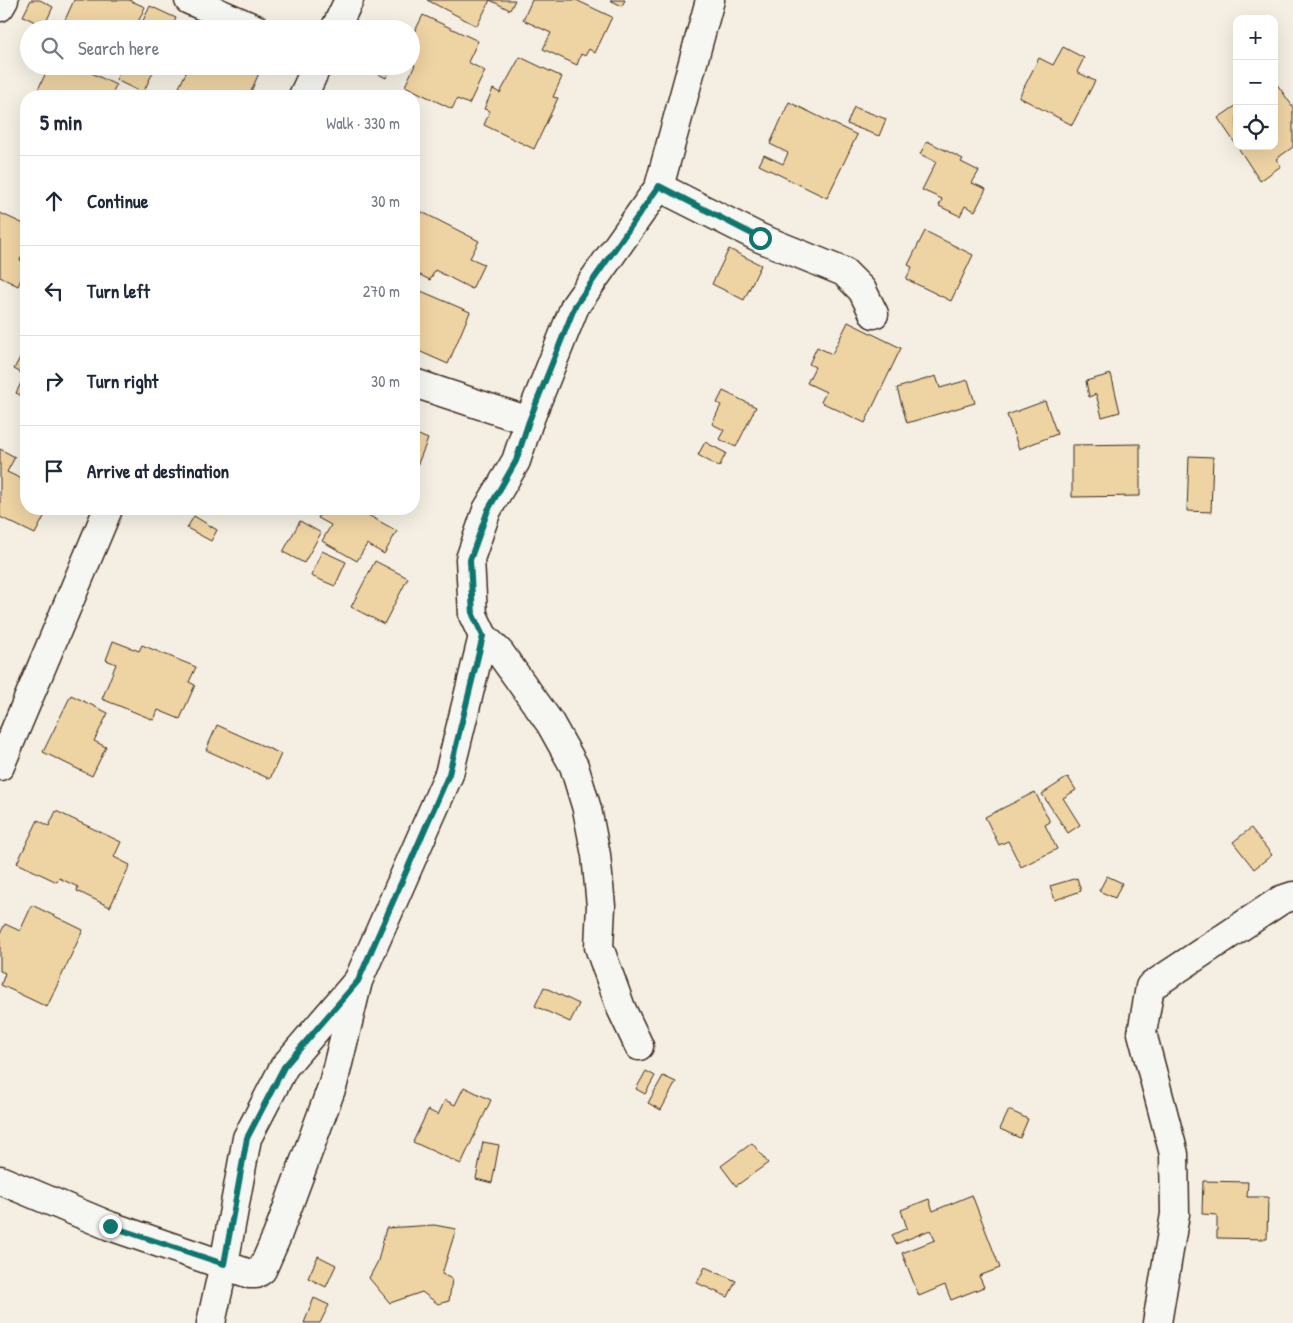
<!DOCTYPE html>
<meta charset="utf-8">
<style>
:root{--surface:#fff;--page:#f2f2f3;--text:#1f2937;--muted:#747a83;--line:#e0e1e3}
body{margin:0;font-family:"Patrick Hand",sans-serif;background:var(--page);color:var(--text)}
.controls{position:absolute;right:15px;top:15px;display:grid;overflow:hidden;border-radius:10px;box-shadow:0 5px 20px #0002}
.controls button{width:45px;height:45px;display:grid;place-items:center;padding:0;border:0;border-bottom:1px solid var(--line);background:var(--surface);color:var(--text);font:25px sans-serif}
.stop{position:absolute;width:15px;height:15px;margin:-11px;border:4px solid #0f766e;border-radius:50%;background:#fff}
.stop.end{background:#0f766e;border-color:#fff;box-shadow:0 1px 5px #0008}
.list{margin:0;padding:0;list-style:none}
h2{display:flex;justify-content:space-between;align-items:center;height:65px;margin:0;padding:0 20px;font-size:21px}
h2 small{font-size:16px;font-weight:400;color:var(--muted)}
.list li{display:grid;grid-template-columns:32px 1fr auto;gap:15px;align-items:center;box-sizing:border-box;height:90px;padding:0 20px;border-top:1px solid var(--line)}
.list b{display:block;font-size:19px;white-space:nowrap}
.list em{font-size:16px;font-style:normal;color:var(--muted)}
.icon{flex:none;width:28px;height:28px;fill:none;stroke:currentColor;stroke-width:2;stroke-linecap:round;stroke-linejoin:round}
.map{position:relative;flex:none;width:1293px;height:1323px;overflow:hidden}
.search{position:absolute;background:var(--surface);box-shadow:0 5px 20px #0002;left:20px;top:20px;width:400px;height:55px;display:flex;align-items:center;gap:12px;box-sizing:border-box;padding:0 18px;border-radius:28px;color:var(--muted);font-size:19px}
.panel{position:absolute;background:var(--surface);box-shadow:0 5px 20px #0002;left:20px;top:90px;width:400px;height:425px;border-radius:20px}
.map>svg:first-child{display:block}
.building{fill:#eed3a3;stroke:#3b2a1e}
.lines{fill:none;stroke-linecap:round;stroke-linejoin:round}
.minor-casing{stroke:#3b2a1e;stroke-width:31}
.minor{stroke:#f6f6f2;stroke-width:28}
.route{stroke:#0f766e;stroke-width:6}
</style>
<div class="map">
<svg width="1293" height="1323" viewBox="0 0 1293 1323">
<rect width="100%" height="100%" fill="#f4efe2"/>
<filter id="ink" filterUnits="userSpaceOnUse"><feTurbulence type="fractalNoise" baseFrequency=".02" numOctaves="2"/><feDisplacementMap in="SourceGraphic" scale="10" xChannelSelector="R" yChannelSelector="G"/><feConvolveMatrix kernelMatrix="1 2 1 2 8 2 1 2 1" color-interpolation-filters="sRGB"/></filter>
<g filter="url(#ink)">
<g class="building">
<path d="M31,0H40L53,7L46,22L59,29H31L35,22L23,16Z"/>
<path d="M74,0H129L145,7L135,29H72L74,24L65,20Z"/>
<path d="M427,0H515L510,10L490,0L477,26Z"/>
<path d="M532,0H576L612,17L595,53L589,49L585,56L581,54L577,65L543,49L551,33L523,20Z"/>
<path d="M610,0H625L622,6Z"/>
<path d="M150,6L176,18L171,29H139Z"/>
<path d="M423,15L478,41L468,62L485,71L469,104L457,99L452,109L405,86L415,65L411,64V39Z"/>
<path d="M1063,47L1084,58L1077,72L1095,81L1072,125L1019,97L1039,58L1053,65Z"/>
<path d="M520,57L562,77L553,97L558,98L534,149L484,125L490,111L484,109L493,89L500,93Z"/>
<path d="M49,66H77L116,85L111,96H35Z"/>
<path d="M122,66H156L143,93L116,80Z"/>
<path d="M189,66H262L249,96L241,93L240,96H175Z"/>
<path d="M362,66H392L386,78Z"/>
<path d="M1274,80L1293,107V147L1276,159L1281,166L1260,181L1237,146H1274Z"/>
<path d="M789,102L857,135L827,198L759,165L764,155L783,164L788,153L770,144Z"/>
<path d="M1237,105V146L1218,118Z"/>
<path d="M854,107L886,119L879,136L847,124Z"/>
<path d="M927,141L963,159L961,162L979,171L972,183L986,189L975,211L965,206L960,216L939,206L942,199L922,190L936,162L920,154Z"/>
<path d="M420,211L479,241L470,258L484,264L472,289L435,270L430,280L414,272V224Z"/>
<path d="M0,213L26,225V247L20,260L26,263V268L18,286L0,277Z"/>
<path d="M925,231L973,255L951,301L906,279L912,267L908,265Z"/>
<path d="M729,249L761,265L744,300L712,284Z"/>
<path d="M414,288L470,312L448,364L414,349Z"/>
<path d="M848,322L901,348L865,423L821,402L826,392L807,383L815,367L809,364L817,347L832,354Z"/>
<path d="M26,346V398L16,393L25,375L14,369Z"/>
<path d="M1111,374L1120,412L1102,417L1096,394L1089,397L1086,381Z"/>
<path d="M936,376L940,388L968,380L975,403L907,423L897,388Z"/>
<path d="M723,391L756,407L736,447L719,439L724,430L712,424L721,405L717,403Z"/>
<path d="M1045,401L1057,434L1019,449L1007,415Z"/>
<path d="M414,433L428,439L414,473Z"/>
<path d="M705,442L726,453L719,467L698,455Z"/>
<path d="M1140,444V496L1072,497V445Z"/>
<path d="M0,449L15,457L7,472L26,481V509H48L35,534L0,517Z"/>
<path d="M1189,456L1213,457L1211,512L1187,511Z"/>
<path d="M323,509H357L397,531L384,554L367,544L357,561L322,541L331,525L318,518Z"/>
<path d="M194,516L217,530L211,541L187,528Z"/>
<path d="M300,521L321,533L304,563L283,552Z"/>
<path d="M322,551L346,562L335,586L311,576Z"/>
<path d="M375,561L408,578L384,624L351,607Z"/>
<path d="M113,641L139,651L142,645L196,667L189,682L195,685L180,719L158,710L154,720L102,699L116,664L106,660Z"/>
<path d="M71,695L108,713L94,741L106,747L92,776L43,752Z"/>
<path d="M217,725L281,754L270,779L206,750Z"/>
<path d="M1068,777L1076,790L1063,798L1080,825L1068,833L1042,794Z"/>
<path d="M1035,792L1050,822L1045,825L1057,849L1021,867L1008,841L999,845L985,817Z"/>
<path d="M56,811L121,842L114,857L130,865L110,907L77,891L78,887L59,878L57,882L17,863L38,820L49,826Z"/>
<path d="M1251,828L1272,855L1254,869L1233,842Z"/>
<path d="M1107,876L1122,883L1115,898L1099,891Z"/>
<path d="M1077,878L1081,891L1055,900L1050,886Z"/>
<path d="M32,905L83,930L47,1007L1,985L5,973L0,971V934L5,924L20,931Z"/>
<path d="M544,987L579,1004L570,1022L535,1006Z"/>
<path d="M646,1071L655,1076L645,1094L636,1089Z"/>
<path d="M663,1076L676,1082L661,1110L648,1103Z"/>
<path d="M464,1087L491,1100L461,1164L413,1142L428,1110L438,1115L445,1100L455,1105Z"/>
<path d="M1009,1110L1028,1119L1020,1138L1000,1129Z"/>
<path d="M483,1142L499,1145L492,1183L476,1179Z"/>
<path d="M752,1143L768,1163L736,1186L721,1166Z"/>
<path d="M1203,1181L1248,1182L1247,1197H1268L1267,1239L1217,1238V1215L1202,1214Z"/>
<path d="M972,1195L1000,1268L979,1276L984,1287L951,1300L945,1285L919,1296L902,1253L935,1240L930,1230L896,1244L892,1235L907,1228L901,1210L929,1199L933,1211Z"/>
<path d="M434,1225L456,1229L442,1274L452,1279L449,1301L438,1304L422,1292L390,1303L369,1278L378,1261L386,1228Z"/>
<path d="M318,1256L336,1265L326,1287L308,1278Z"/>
<path d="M705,1267L736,1281L728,1297L697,1283Z"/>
<path d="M314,1298L329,1305L320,1323H304Z"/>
</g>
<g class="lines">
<defs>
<g id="minor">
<path d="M189,0L256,29"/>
<path d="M0,7L4,0"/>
<path d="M335,29L349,0"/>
<path d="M303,96L317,66"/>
<path d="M659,187L760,238L844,272L862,290L874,314"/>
<path d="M414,383L529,421L575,306L659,187L710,0"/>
<path d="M529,421L516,461L487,510L470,559L473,615L483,636L500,653L550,723L574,766L587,809L596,855L601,906L599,947L621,1008L639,1046"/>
<path d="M0,766L108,509"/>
<path d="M0,1180L110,1226L250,1274H256L262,1270L277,1236L333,1084L358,981L449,774L483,636"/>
<path d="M211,1323L224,1264L247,1138L284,1067L355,984"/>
<path d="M1157,1323L1175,1214L1174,1154L1142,1033L1150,987L1281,900L1293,896"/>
</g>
</defs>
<use href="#minor" class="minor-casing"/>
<use href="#minor" class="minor"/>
</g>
</g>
<g class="lines" filter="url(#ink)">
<path class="route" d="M110,1226L224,1264L247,1138L284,1067L358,981L449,774L483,636L473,615L470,560L488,510L516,461L529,421L575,306L659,186L760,238"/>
</g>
</svg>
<div class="controls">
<button>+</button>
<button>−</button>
<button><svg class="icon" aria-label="locate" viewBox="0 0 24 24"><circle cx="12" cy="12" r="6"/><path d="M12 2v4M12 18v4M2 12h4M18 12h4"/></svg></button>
</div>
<div class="stop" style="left:760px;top:238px"></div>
<div class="stop end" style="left:110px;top:1226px"></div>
<div class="search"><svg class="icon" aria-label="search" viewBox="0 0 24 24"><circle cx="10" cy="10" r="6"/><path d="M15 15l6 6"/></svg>Search here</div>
<section class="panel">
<h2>5 min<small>Walk · 330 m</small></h2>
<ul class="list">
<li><svg class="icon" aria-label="ahead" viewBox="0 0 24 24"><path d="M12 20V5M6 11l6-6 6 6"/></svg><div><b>Continue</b></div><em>30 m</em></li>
<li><svg class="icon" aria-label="left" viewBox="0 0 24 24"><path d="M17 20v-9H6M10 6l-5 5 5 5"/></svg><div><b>Turn left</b></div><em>270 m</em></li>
<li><svg class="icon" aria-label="right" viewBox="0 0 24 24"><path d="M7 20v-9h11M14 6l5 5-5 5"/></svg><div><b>Turn right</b></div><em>30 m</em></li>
<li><svg class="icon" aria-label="arrive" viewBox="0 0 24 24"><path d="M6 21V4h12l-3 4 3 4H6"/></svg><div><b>Arrive at destination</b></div></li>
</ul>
</section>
</div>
